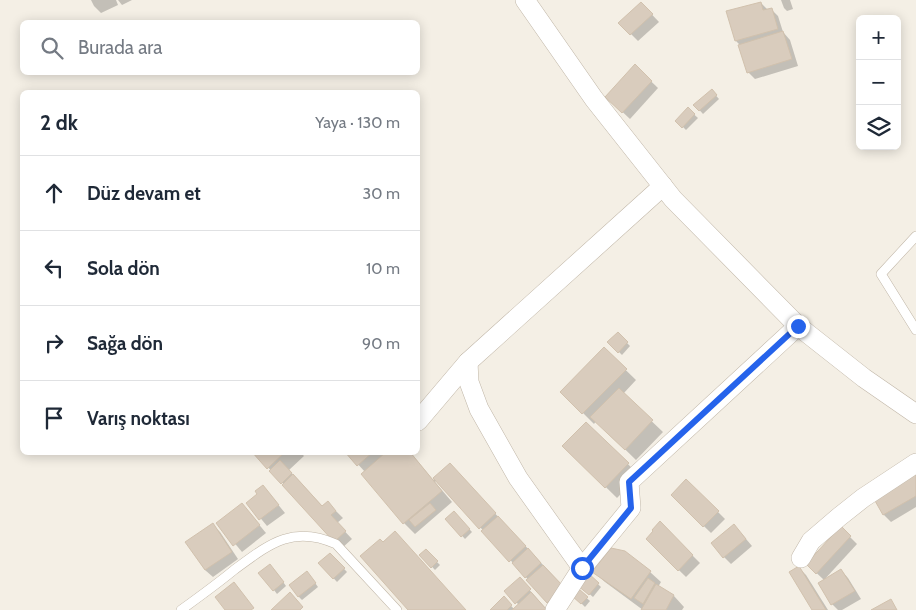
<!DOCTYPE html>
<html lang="tr">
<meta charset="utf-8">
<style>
:root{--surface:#fff;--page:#f2f2f3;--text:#1f2937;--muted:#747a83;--line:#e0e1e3}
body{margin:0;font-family:Cabin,sans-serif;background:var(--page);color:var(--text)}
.controls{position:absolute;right:15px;top:15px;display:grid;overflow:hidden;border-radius:8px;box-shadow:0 2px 12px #0003}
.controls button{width:45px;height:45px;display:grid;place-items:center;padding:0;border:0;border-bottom:1px solid var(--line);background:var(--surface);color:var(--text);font:25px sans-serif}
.stop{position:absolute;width:15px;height:15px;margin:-11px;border:4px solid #2563eb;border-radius:50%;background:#fff}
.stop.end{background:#2563eb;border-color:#fff;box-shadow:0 1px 5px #0008}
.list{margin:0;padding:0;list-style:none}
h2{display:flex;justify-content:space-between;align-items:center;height:65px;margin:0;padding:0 20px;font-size:21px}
h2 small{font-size:16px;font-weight:400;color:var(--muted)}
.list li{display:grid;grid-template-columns:32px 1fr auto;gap:15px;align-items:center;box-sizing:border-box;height:75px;padding:0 20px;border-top:1px solid var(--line)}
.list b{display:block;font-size:19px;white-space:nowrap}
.list em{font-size:16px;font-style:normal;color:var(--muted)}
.icon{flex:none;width:28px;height:28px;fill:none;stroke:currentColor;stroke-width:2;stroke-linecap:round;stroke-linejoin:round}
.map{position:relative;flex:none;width:916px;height:610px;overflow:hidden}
.search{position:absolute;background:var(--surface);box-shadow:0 2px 12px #0003;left:20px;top:20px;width:400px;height:55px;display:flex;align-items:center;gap:12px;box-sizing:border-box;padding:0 18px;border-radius:8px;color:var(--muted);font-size:19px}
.panel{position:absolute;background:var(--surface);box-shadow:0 2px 12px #0003;left:20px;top:90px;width:400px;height:365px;border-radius:8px}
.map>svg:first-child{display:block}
.shadow{fill:#0003}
.building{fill:#d9ccbd;stroke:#d1c1ad}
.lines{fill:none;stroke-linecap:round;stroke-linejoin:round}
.service-casing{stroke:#c0b6a7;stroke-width:10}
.minor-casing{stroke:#c0b6a7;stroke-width:20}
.service{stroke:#fff;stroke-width:9}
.minor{stroke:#fff;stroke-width:19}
.route{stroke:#2563eb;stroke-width:6}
</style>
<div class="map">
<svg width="916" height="610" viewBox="0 0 916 610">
<rect width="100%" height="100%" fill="#f4efe5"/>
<g class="shadow">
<path d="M91,0H116L118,5L101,13L94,6Z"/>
<path d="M118,0H132L122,5Z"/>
<path d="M781,0H790L793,9L787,11L784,8Z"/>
<path d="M641,3L659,22L638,41L620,23Z"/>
<path d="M761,3L768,10L771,9L778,16L783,32L790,40L798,66L755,79L748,72L739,44L736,41Z"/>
<path d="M635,66L658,88L630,119L614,104Z"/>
<path d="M712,91L719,99L703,114L695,105Z"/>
<path d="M688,109L698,118L686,130L677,121Z"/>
<path d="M618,334L630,346L622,355L609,342Z"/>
<path d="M604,349L636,380L623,394L663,432L636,460L596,421L594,424L562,392Z"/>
<path d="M586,423L639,475L617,498L564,446Z"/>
<path d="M254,452H300L304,456L289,470L323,507L328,503L343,518L337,523L352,539L342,548Z"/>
<path d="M347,452H410L433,480L450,465L571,595L555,609L437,480L435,482L452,502L415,534L404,523L365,472Z"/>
<path d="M916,476V507L891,522L884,515L875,500Z"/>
<path d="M686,480L725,519L711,533L672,495Z"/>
<path d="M263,486L285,513L267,526L248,503L259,494Z"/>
<path d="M242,504L266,533L242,552L218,523Z"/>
<path d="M454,513L472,532L465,539L447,519Z"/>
<path d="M660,523L700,563L686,577L647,539Z"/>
<path d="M213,525L220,532L238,559L213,577L205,570L187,542Z"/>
<path d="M841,528L857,544L824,580L807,564Z"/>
<path d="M741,533L752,546L731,564L724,557Z"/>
<path d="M426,551L440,565L435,570L421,555Z"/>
<path d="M330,554L347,572L337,582L320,563Z"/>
<path d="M273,568L286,586L277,594L274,590Z"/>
<path d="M799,568L806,575L828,610H814Z"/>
<path d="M841,570L848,578L861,599L842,610H838L832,604Z"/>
<path d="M594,572H650L661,582L658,587L674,596L684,607L682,610H643L605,582Z"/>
<path d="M588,575L601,587L593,597L579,585Z"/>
<path d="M310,576L318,587L302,600L298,596Z"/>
<path d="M520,579L547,610H492L504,598L514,609L519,605L506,592Z"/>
<path d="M579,591L590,601L585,607L574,596Z"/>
</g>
<g class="building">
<path d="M641,2L653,14L630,35L618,23Z"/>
<path d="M761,2L763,10L772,8L778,29L735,41L726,11Z"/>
<path d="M783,31L792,59L747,73L738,45Z"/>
<path d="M635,64L652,81L622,113L605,97Z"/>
<path d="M712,89L717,95L699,111L693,105Z"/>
<path d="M688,107L695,114L682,128L675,121Z"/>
<path d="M618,332L628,342L618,353L607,342Z"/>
<path d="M604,347L627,369L582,414L560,392Z"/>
<path d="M619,388L653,420L625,450L590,417Z"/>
<path d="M586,422L629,463L605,488L562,446Z"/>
<path d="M252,452H285L267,469Z"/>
<path d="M345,452H373L357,466Z"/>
<path d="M386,452H410L442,491L403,524L361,474Z"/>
<path d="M280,460L292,473L281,484L269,471Z"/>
<path d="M450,463L496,513L479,529L433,478Z"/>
<path d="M293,474L322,506L328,501L336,511L331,515L346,531L334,542L282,485Z"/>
<path d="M916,474V496L883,515L874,499Z"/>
<path d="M686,479L719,511L703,527L671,495Z"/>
<path d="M263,485L279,505L259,520L246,503L257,494L255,491Z"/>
<path d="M242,503L260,525L233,546L216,523Z"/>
<path d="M430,503L436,510L415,527L409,520Z"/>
<path d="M454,511L470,529L461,537L445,519Z"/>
<path d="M498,516L526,546L509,562L481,531Z"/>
<path d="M660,521L693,555L678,571L646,539L653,531L652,530Z"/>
<path d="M213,523L232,552L205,570L185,542Z"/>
<path d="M734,524L746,539L723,558L711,543Z"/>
<path d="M841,526L851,536L816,574L806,564Z"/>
<path d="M395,531L466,610H408L360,556L380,539L383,542Z"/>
<path d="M528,548L541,563L525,578L512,563Z"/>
<path d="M611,548L625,551L651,571L631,599L592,572Z"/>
<path d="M426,549L438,561L431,568L419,555Z"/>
<path d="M330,553L345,568L333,579L318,563Z"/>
<path d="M270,564L284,582L273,591L258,573Z"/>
<path d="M543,565L564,587L547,603L526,580Z"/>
<path d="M799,566L826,610H812L789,572Z"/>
<path d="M841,569L855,591L831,605L818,583Z"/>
<path d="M307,571L316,583L298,597L289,585Z"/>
<path d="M588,573L599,583L589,595L577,585Z"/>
<path d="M520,577L531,589L515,604L504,591Z"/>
<path d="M648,578L655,583L643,604L634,598Z"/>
<path d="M234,582L254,608L251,610H225L215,597Z"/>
<path d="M656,584L674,595L666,610H641Z"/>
<path d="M579,589L588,597L581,604L572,596Z"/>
<path d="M290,592L303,607L300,610H271Z"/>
<path d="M531,592L547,610H512Z"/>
<path d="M504,596L512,605L507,610H490Z"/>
<path d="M891,599L897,610H871Z"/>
</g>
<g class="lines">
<defs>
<g id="service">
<path d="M916,236L881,274L916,330"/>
<path d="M181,610C199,597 217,584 234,570C268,545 292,524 336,544L397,610"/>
</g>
<g id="minor">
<path d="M525,0L594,99L673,199L798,326L864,378L916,414"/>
<path d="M468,362L469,382L479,409L518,478L582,568"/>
<path d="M418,421L468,362L663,186"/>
<path d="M801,558L811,541L839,517L863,498L916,463"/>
<path d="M555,610L582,568L631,508L629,482L798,326"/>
</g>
</defs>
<use href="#service" class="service-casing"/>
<use href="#minor" class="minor-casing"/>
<use href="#service" class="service"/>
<use href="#minor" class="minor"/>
</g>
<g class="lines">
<path class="route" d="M582,568L631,508L629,482L798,326"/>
</g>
</svg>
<div class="controls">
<button>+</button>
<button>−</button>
<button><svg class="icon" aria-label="layers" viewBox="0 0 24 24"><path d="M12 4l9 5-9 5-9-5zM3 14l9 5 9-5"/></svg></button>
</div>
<div class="stop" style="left:582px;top:568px"></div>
<div class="stop end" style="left:798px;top:326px"></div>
<div class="search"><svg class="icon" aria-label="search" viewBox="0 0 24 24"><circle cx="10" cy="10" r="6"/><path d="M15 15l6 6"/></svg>Burada ara</div>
<section class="panel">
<h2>2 dk<small>Yaya · 130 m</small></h2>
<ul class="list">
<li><svg class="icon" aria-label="ahead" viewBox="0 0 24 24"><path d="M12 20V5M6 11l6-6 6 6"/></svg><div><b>Düz devam et</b></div><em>30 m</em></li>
<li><svg class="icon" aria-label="left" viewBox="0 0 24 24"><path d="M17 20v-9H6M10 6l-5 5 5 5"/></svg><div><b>Sola dön</b></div><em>10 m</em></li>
<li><svg class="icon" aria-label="right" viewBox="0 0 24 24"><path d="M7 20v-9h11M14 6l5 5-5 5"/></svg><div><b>Sağa dön</b></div><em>90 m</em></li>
<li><svg class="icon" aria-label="arrive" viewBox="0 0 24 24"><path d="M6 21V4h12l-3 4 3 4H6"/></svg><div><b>Varış noktası</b></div></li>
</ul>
</section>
</div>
